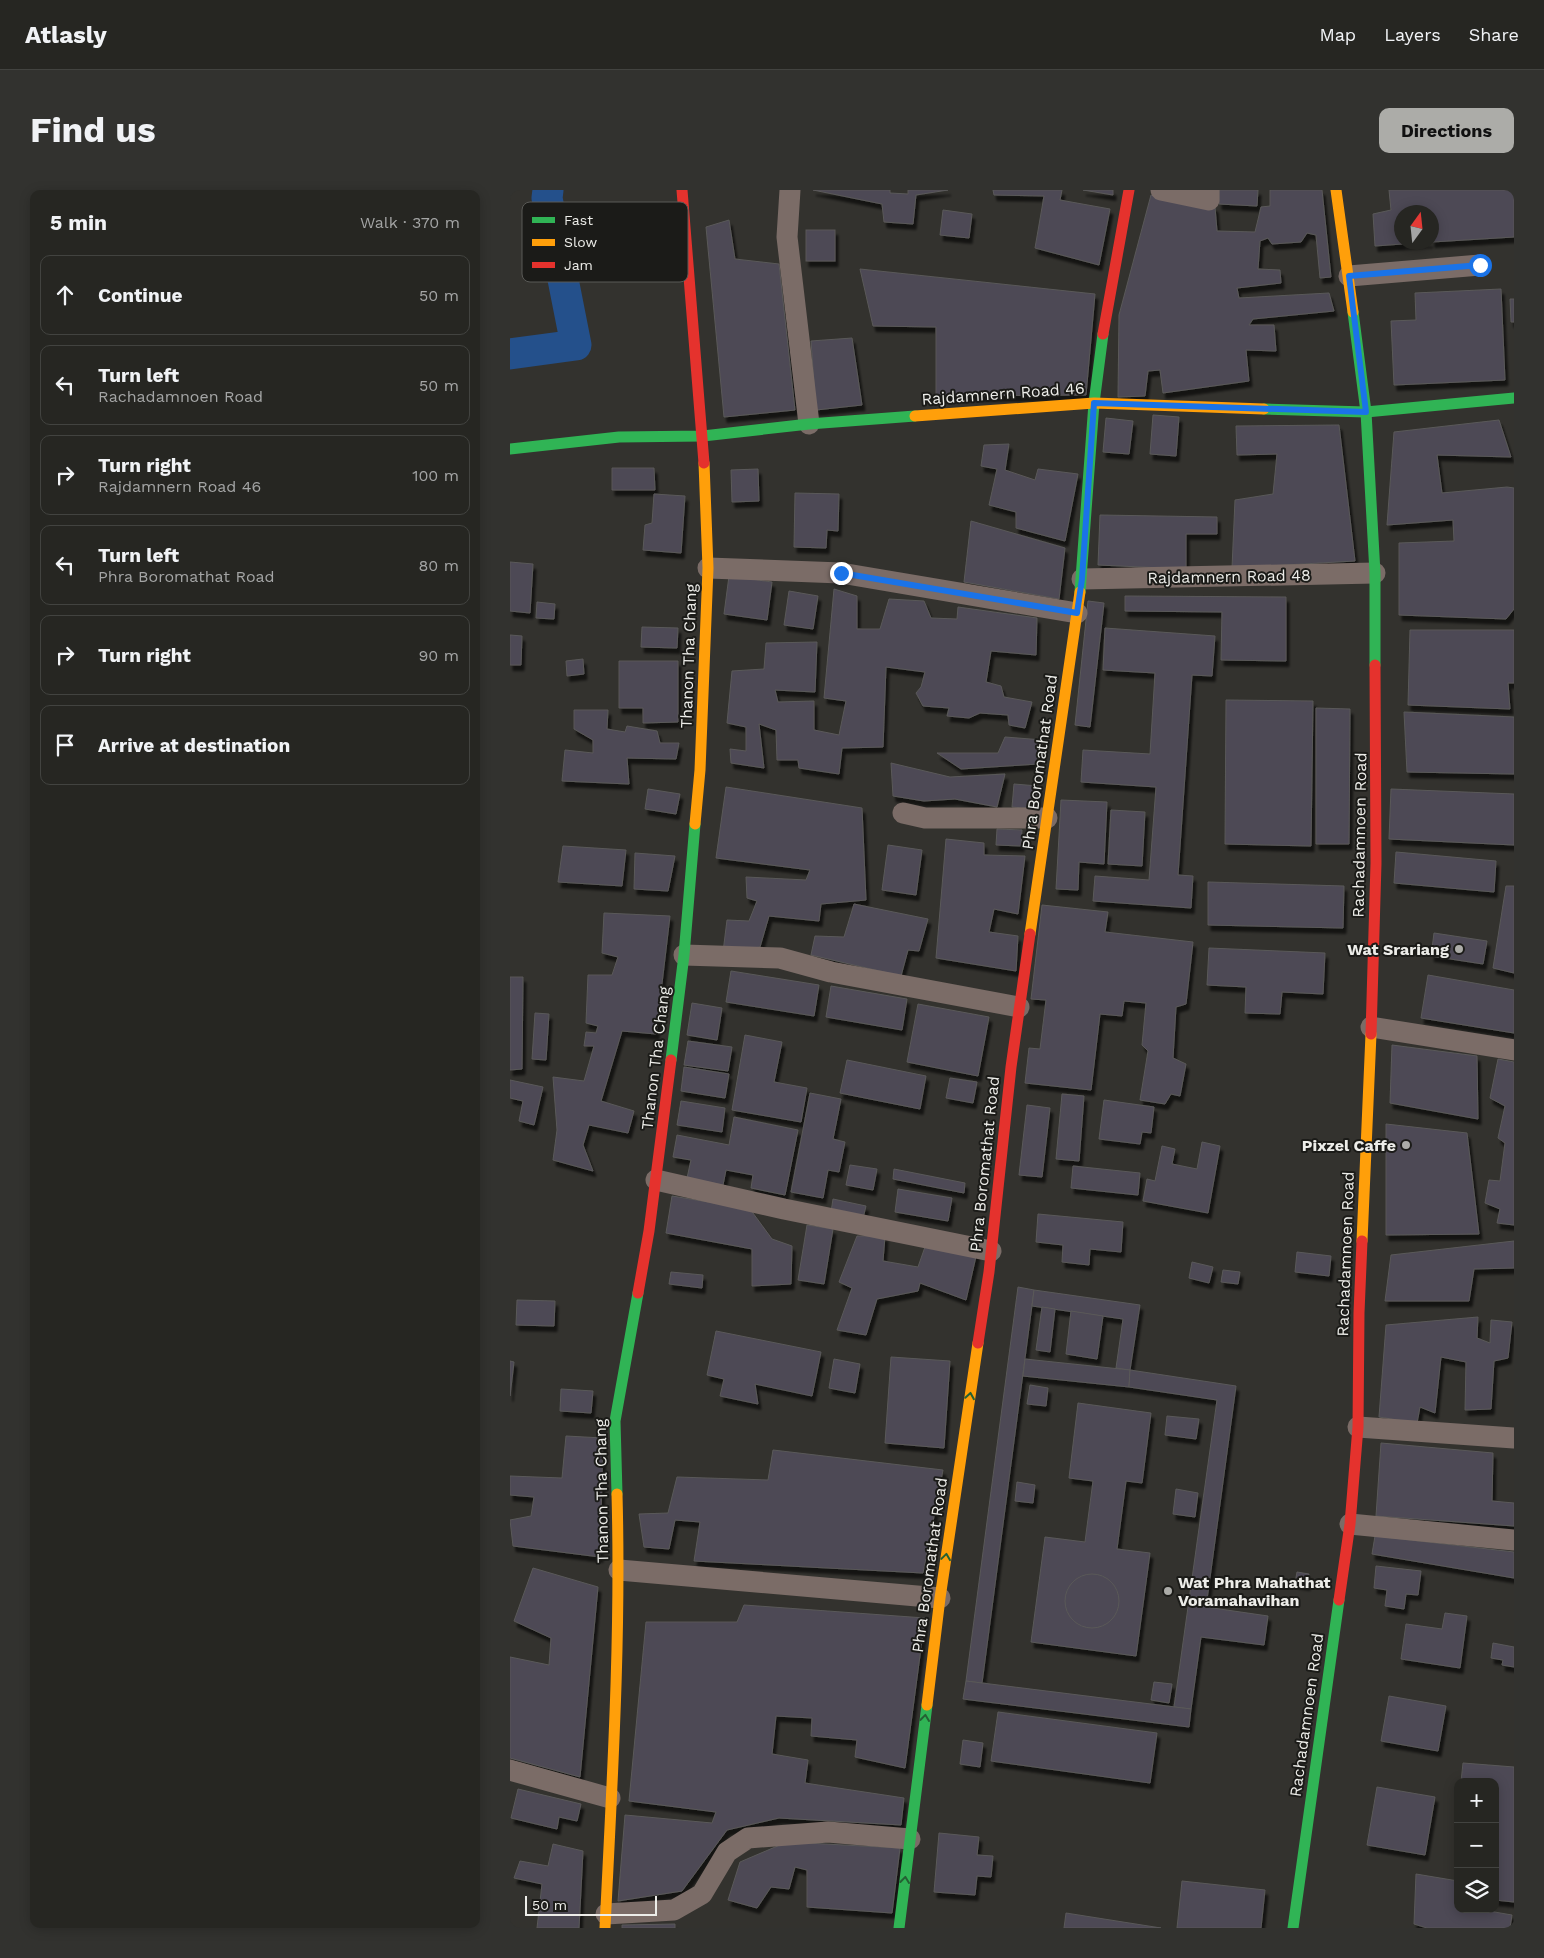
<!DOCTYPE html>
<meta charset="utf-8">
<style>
:root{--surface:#262622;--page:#32322f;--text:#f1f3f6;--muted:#a4a5a5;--line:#424340;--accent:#acaca8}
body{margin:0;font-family:"Work Sans",sans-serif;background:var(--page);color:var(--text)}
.controls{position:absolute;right:15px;bottom:15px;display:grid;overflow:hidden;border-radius:10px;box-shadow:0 2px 12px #0003}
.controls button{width:45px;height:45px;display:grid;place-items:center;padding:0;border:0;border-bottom:1px solid var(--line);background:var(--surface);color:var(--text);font:25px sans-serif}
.compass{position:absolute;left:884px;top:15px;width:45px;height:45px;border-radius:50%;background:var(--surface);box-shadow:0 2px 12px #0003;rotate:15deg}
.scale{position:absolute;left:15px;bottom:12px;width:132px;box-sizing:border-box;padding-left:5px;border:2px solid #edede9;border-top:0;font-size:14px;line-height:18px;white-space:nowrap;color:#edede9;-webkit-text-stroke:4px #1b1b18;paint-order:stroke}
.stop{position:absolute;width:15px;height:15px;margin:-11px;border:4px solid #1a73e8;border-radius:50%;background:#fff}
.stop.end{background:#1a73e8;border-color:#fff;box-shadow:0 1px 5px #0008}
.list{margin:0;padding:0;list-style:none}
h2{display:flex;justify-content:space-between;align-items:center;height:65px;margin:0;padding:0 20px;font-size:21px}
h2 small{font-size:16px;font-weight:400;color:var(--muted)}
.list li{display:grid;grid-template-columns:32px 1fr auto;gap:15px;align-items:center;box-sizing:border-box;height:80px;margin:0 10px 10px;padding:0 10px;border:1px solid var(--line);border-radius:10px}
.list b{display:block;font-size:19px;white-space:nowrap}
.list p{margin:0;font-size:16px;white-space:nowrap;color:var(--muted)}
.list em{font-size:16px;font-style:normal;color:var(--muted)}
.icon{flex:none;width:28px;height:28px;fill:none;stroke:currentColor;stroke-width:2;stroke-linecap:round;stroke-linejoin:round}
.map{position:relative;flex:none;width:1004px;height:1738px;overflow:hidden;border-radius:10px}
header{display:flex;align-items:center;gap:30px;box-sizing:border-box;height:70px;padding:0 25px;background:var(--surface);border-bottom:1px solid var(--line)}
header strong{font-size:24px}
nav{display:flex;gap:28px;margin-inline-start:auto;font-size:18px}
.intro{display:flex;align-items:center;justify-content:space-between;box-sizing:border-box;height:120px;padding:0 30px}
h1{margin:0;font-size:35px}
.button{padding:12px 22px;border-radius:10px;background:var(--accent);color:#111;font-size:18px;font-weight:700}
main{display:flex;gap:30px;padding:0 30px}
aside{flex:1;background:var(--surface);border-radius:10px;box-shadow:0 2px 12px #0003}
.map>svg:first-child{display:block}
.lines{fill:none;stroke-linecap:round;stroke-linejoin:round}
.river{stroke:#24508b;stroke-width:31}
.building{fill:#4d4954;stroke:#5a5959;filter:url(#shadow)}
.street{stroke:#7b6c67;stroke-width:21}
.fast{stroke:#30b455;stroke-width:11}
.slow{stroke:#ff9f0a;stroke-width:11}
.jam{stroke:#e5322d;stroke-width:11}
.oneway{stroke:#246033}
.route{stroke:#1a73e8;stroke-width:6}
.poi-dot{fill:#acaca8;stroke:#1b1b18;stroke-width:2}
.labels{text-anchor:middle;stroke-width:4;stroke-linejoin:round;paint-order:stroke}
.street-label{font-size:16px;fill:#edede9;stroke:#1b1b18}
.poi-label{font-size:16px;font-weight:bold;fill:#edede9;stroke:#1b1b18;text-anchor:end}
.key{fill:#1b1b18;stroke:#5a5a57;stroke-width:1}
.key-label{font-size:14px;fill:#edede9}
</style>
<header>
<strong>Atlasly</strong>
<nav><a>Map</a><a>Layers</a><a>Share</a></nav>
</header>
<div class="intro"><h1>Find us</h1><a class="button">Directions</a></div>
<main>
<aside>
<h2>5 min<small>Walk · 370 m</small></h2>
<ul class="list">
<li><svg class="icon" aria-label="ahead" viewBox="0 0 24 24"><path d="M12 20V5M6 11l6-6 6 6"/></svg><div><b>Continue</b></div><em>50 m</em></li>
<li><svg class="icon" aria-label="left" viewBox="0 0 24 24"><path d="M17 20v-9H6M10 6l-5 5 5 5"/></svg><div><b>Turn left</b><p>Rachadamnoen Road</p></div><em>50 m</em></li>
<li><svg class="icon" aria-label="right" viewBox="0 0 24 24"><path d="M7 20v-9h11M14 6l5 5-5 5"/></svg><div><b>Turn right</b><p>Rajdamnern Road 46</p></div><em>100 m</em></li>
<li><svg class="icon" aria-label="left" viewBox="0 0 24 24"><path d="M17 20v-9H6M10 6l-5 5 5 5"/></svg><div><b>Turn left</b><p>Phra Boromathat Road</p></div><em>80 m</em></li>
<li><svg class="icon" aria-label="right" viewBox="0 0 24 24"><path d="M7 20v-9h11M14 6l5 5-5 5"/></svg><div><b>Turn right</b></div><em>90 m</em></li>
<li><svg class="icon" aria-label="arrive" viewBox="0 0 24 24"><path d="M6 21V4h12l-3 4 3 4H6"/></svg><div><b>Arrive at destination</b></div></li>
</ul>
</aside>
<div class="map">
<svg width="1004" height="1738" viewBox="0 0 1004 1738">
<defs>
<filter id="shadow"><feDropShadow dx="3" dy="5.5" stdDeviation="1" flood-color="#0009"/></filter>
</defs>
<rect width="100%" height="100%" fill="#33322e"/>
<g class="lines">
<path class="river" d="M0,164L66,155L37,8L38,0"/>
</g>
<g class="building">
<path d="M303,0H380V3L398,4V0H438L406,5L403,34L374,32L372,14Z"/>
<path d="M483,0H552L550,10L600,19L589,75L525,58L534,6L484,5Z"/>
<path d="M573,0H603V5Z"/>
<path d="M709,0H748L747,16L709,14Z"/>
<path d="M760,0H812L821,87L810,88L806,45L797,43L791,52L762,54L758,48L750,51L748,79L770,80L771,93L727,98L729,108L819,103L824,121L743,129L739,135H764L766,161L736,160L739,191L653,203L650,180L638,181L635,206L608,207L609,125L641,5L705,17L707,41L745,42L751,17L760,16Z"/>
<path d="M879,0H1004V47L922,52V22H892V52H920L865,56L863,24L881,20Z"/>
<path d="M433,20L462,24L459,48L430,45Z"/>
<path d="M219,30L225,69L269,74L285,220L214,227L196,37Z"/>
<rect x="296" y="40" width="29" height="31"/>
<path d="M350,79L585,104L576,205L426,206V137L363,136Z"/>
<path d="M991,99L995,190L884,195L881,131L906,130L905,103Z"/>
<path d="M1000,109H1004V132H1001Z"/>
<path d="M342,148L352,215L306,220L301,151Z"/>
<path d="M643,225L669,227L666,266L640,264Z"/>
<path d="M596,228L623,231L619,264L593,262Z"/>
<path d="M989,230L1001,267L927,265L932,303L997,297L1004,298V419L996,429L889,425V353L944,351L943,330L877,335L884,242Z"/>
<path d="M829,235L845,371L722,378L725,310L763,304L767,264L727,265L726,236Z"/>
<path d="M499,254L495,280L525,290L528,279L568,284L555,351L506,338V322L479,315L487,279L471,276L474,255Z"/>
<path d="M102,278H144L145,300H102Z"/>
<path d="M248,279L249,311L222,312L221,280Z"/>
<path d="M285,303L329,304L328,341L317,340L316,358L284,357Z"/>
<path d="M144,304L175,306L171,363L133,360L135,335L142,333Z"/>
<path d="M590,325L707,327V344H676V379L588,375Z"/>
<path d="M461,331L555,358L549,409L454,392Z"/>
<path d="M0,372L23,374L20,423L0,421Z"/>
<path d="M219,386L262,392L257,430L214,424Z"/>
<path d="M324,399L347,406V439H370L379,409L414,411L421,428L447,429L448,417L527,428L526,465L481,461L476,492L491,496L494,507L522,512L515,538L499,535L498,525L470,523L459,528L437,526L439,518L413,516L406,503L411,497L415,482L376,477L373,557L332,558L329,584L289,578L288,570H267L266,540L249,534L254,578L221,573L220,559L236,561V537L217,533L222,481L254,479L256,453L307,452L305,502L265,500L268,512L304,511V540L329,545L336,511L314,508Z"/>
<path d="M279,401L308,406L303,439L274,435Z"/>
<path d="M615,406L776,407V471L711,470L712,422L615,421Z"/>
<path d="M578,411L594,413L580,537L565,535Z"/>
<path d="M27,412L45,414L44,429L26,428Z"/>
<path d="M132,437L168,438L167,458L131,457Z"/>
<path d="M595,438L705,446L702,486L682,485L668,685L683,686L681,718L583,711L585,686L639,690L646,597L571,592L573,560L640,564L645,483L593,480Z"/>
<path d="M900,440H1004V493H998L1000,519L898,515Z"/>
<path d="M0,445L12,446L11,475H0Z"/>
<path d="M73,469L74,484L57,486L56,471Z"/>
<path d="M109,471H168V532L133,533V518H109Z"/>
<path d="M716,510L803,511L801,656L715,654Z"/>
<path d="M806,518L840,519L839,654H806Z"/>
<path d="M64,520H98L97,539L115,542L117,536L147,541L150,553H169L166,569L117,568L119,594L52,591L55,560L83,563V550L64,539Z"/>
<path d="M894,522L1004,527V584L897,582Z"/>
<path d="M495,547L533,550L528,574L451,579L427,563H488Z"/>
<path d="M381,573L440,587L495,584L487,617L445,609L414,611L383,606Z"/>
<path d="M504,594L528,596L526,619L502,617Z"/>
<path d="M216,597L352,618L356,710L311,714L309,731L259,726L250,757L213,762L217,730L239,731L247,711L237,708L236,687L296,690L300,680L206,668Z"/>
<path d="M138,599L170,604L166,624L135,619Z"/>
<path d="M881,599L1004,604V655L879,649Z"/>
<path d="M551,610L597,612L594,674L569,672L568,700L546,699Z"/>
<path d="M601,620L635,622L632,676L598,674Z"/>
<path d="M487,639L512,640L511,656L486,655Z"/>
<path d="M436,649L474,653V665L515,666L508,724L484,719L479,742L508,746L506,781L426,768Z"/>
<path d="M378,655L412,660L406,705L372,700Z"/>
<path d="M53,656L116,660L112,696L48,692Z"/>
<path d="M886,662L986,671L984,702L884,693Z"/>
<path d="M125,663L165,666L158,701L124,699Z"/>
<path d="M698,692L834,696L833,738L698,735Z"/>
<path d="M996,696H1004V783L983,778Z"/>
<path d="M344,714L418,729L409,761L398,760L391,786L301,765L305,746L334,747Z"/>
<path d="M532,715L598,722L595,742L683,752L676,814L666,817L663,868L676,874L670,906L661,904L655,914L630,910L638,861L632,855L636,813L614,811L612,826L590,824L581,900L515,893L519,858L530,859L536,810L521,809Z"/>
<path d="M94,723L160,726L146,844L112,841L91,911L124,921L118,943L79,935L73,955L83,981L43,970L47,940L43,887L74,891L84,856H74L76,842L86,843L88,836L76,833L78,785H102L108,767L92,763Z"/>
<path d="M924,743L977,751L973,774L921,766Z"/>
<path d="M699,758L815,763L813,804L772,802L770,824L735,823L736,797L697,795Z"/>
<path d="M221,781L309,795L304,826L216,812Z"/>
<path d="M918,785L1004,800V843L911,828Z"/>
<path d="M0,787H13L12,879L0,880Z"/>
<path d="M321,796L397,809L392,840L316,827Z"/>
<path d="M182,813L212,818L207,850L177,845Z"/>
<path d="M408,814L479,827L468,886L397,872Z"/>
<path d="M25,823L39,824L36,870L22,869Z"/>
<path d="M235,845L272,852L264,892L297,898L291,932L222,920Z"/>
<path d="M178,851L222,857L218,881L174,875Z"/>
<path d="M882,855L967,866L968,929L880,913Z"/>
<path d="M988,869L1004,872V1035L987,1033L990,1019L975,1013L979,990L990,991L995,953L988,948L995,916L980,908Z"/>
<path d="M337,870L416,886L410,919L330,903Z"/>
<path d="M174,877L219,884L215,908L171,901Z"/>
<path d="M440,888L467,892L463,913L436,908Z"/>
<path d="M0,890L33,897L24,935L9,931L13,911L0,908Z"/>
<path d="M300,903L331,909L323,949L335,952L329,982L318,980L313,1008L281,1002Z"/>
<path d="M552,904L574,906L569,971L546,969Z"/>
<path d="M594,910L644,917L641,943L632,942L630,954L589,949Z"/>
<path d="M171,911L215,918L212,942L167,935Z"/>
<path d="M517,915L540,918L532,987L509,985Z"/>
<path d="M224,927L288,940L275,1005L241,998L243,985L216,980L213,995L177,988L181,970L163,967L167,945L219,955Z"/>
<path d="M876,934L957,943L969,1044L876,1045Z"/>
<path d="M692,952L710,956L698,1023L633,1011L637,989L645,991L652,956L665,959L662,974L687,979Z"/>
<path d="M340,975L367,979L363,1000L336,995Z"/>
<path d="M563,976L630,983L628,1005L561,998Z"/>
<path d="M384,979L455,993L454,1003L383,989Z"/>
<path d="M388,999L442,1008L438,1031L385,1022Z"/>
<path d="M162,1006L240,1019L262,1049L282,1056L281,1094L242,1096V1059L156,1043Z"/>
<path d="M323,1009L356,1016L353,1028L321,1022Z"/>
<path d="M528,1024L613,1032L611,1062L580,1059L579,1075L552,1072L553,1055L526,1052Z"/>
<path d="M297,1035L323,1039L314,1094L288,1090Z"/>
<path d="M347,1046H375L373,1071L408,1077L416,1054L467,1062L456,1110L410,1093L408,1101L367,1109L356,1145L327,1140L342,1098L329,1092Z"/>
<path d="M1004,1051V1078L964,1079L959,1111H875L881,1065Z"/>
<path d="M787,1062L821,1066L819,1086L785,1082Z"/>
<path d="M682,1072L703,1077L699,1093L679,1088Z"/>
<path d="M713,1080L730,1082L728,1094L711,1092Z"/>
<path d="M161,1082L193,1085L192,1098L159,1094Z"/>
<path d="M508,1097L524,1100L472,1493L456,1491Z"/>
<path d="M524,1100L630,1115L620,1180L606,1178L613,1129L522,1116Z"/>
<path d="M7,1110L45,1111L44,1136L6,1135Z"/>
<path d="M532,1117L545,1119L540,1162L526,1160Z"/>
<path d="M561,1121L593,1126L587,1169L556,1164Z"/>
<path d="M968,1127L967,1148L980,1153L981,1130L1002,1132L998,1168L984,1171L981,1219L955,1220L956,1172L931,1167L925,1223L910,1217L907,1233L869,1227L876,1135Z"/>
<path d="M206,1141L311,1162L302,1206L245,1194L248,1214L210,1206L214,1189L197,1185Z"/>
<path d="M381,1167L440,1171L434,1258L375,1253Z"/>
<path d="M324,1169L350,1174L345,1203L319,1198Z"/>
<path d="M515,1169L620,1180L619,1197L513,1186Z"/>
<path d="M0,1171L4,1172L0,1206Z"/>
<path d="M620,1180L726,1196L696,1417L758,1426L754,1455L691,1447L681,1519L664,1517L707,1210L619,1197Z"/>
<path d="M520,1195L538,1198L536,1216L517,1214Z"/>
<path d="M51,1199L83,1201L81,1223L50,1221Z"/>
<path d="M568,1213L641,1223L632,1293L616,1291L607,1359L640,1363L626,1466L521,1452L535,1347L575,1352L583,1291L559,1288Z"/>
<path d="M657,1226L689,1229L686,1249L655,1245Z"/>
<path d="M56,1246L93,1248L90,1367L3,1356L0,1330L21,1326L24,1307L0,1305V1286L52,1288Z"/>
<path d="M871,1253L983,1263L982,1311L1004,1313V1336L866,1326Z"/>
<path d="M263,1260L433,1280L413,1383L184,1371L190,1332L165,1330L159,1359L134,1357L129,1324L158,1323L167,1287L258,1290Z"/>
<path d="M507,1292L525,1295L523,1313L505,1311Z"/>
<path d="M666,1299L688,1303L685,1327L663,1324Z"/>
<path d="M865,1346L1004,1362V1388L862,1364Z"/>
<path d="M866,1376L911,1381L908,1405L896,1404L894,1419L875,1416L877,1400L864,1398Z"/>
<path d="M23,1378L88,1397L70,1587L0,1568V1467L39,1475L41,1448L4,1431Z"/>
<path d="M787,1382L799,1384L797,1395L785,1393Z"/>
<circle cx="582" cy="1411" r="27"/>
<path d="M234,1415L415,1428L395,1578L345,1567L347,1550L301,1546L302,1528L266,1526L262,1564L298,1570L295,1593L394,1608L391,1635L269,1628L217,1640L172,1701L108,1711L115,1625L202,1633L206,1622L119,1611L136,1432H227Z"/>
<path d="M935,1423L957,1426L950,1478L891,1469L896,1434L932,1439Z"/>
<path d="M983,1453L1004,1457V1477L992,1475L993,1470L981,1468Z"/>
<path d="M456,1491L681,1519L679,1537L453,1509Z"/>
<path d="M644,1492L662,1494L659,1513L641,1510Z"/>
<path d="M879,1506L936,1516L928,1561L871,1551Z"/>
<path d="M488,1522L647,1543L640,1593L481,1571Z"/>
<path d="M453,1550L473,1553L470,1577L450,1574Z"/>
<path d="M953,1573L1004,1577V1712L985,1710V1592H951Z"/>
<path d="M867,1597L925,1607L915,1665L857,1655Z"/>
<path d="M8,1599L71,1614L67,1631L49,1627L47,1639L1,1628Z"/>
<path d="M429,1643L469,1647L467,1665L483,1666L481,1687L467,1686L465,1705L424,1702Z"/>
<path d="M277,1652L390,1658L382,1723L297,1717V1680L285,1677L279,1699L261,1697L247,1718L218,1710L230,1672Z"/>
<path d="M43,1654L73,1661L69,1738H27L32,1694L4,1688L10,1671L38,1676Z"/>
<path d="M906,1684L948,1691V1719H967L1002,1725L1000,1738H917L904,1734Z"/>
<path d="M672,1691L755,1700L751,1738H667Z"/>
<path d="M556,1723L651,1738H554Z"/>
<path d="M165,1734V1738H112V1735Z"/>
</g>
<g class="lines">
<g class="street">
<path d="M280,0L277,47L299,234"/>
<path d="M651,0L699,10V0"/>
<path d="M839,86L970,75"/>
<path d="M198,378L331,383L567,423"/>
<path d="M572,389L865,383"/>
<path d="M393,623L415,628H537"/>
<path d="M174,765L270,768L321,782L509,817"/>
<path d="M861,837L1004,860"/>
<path d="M146,990L274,1019L481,1061"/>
<path d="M848,1237L1004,1248"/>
<path d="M840,1334L1004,1350"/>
<path d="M109,1380L430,1408"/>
<path d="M0,1580L100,1608"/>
<path d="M96,1724L164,1720L192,1704L217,1662L238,1648L318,1642L400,1649"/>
</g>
<g class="fast">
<path d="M843,122L856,222L865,383V475"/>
<path d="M754,219L856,222L1004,208"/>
<path d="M0,259L109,247L193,246L299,234L405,226"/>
<path d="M570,402L584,213L593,144"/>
<path d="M161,870L174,765L185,634"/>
<path d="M107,1304L105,1231L128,1103"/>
<path d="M389,1738L417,1515"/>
<path d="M783,1738L829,1410"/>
</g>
<g class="slow">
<path d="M826,0L843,122"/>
<path d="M405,226L584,213L754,219"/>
<path d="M185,634L190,580L198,378L194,273"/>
<path d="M520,744L570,402"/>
<path d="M852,1051L861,844"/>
<path d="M417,1515L430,1408L468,1153"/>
<path d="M95,1738C102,1593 111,1449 107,1304"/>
</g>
<g class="jam">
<path d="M172,0L194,273"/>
<path d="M593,144L619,0"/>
<path d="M861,844L866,673L865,475"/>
<path d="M128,1103L139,1041L161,870"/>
<path d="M468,1153L479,1082L501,877L520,744"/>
<path d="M829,1410L840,1334L848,1237L849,1123L852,1051"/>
</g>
</g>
<defs><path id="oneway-chevron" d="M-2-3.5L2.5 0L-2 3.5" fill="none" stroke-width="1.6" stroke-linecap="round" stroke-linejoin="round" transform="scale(1.25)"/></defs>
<g class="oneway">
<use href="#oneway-chevron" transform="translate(460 1206) rotate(-81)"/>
<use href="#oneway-chevron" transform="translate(436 1367) rotate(-82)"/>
<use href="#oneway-chevron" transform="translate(415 1528) rotate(-83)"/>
<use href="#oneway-chevron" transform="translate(395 1690) rotate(-83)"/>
</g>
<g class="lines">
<path class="route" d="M331,383L567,423L572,389L584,213L856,222L839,86L970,75"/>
</g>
<g class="poi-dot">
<circle cx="949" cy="759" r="5"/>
<circle cx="896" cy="955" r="5"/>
<circle cx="658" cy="1401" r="5"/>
</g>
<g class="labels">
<g class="street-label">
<text transform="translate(493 203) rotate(-4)" y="6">Rajdamnern Road 46</text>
<text transform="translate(719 386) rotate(-1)" y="6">Rajdamnern Road 48</text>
<text transform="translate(178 466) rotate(-88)" y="6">Thanon Tha Chang</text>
<text transform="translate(529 572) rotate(-82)" y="6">Phra Boromathat Road</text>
<text transform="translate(849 645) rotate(-89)" y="6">Rachadamnoen Road</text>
<text transform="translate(145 868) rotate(-83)" y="6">Thanon Tha Chang</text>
<text transform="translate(474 974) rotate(-84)" y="6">Phra Boromathat Road</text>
<text transform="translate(835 1064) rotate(-88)" y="6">Rachadamnoen Road</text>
<text transform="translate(91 1301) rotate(-91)" y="6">Thanon Tha Chang</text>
<text transform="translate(419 1375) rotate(-82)" y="6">Phra Boromathat Road</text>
<text transform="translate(796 1525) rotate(-82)" y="6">Rachadamnoen Road</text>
</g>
<g class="poi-label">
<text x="939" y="765">Wat Srariang</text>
<text x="886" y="961">Pixzel Caffe</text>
<text x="668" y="1398" text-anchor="start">Wat Phra Mahathat<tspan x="668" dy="18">Voramahavihan</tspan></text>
</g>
</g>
<rect x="12" y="12" width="166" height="80" rx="8" class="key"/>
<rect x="22" y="27" width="23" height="6" fill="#30b455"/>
<rect x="22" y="49" width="23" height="7" fill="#ff9f0a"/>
<rect x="22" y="72" width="23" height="6" fill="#e5322d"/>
<g class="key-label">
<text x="54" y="35">Fast</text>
<text x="54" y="57">Slow</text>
<text x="54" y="80">Jam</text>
</g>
</svg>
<div class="controls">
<button>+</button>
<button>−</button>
<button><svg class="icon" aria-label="layers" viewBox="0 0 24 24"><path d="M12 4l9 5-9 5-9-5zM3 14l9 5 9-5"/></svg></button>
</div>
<svg class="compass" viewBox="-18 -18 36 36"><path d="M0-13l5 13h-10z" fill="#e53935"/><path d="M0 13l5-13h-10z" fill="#a4a5a5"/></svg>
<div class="scale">50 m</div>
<div class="stop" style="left:970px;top:75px"></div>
<div class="stop end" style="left:331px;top:383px"></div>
</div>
</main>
